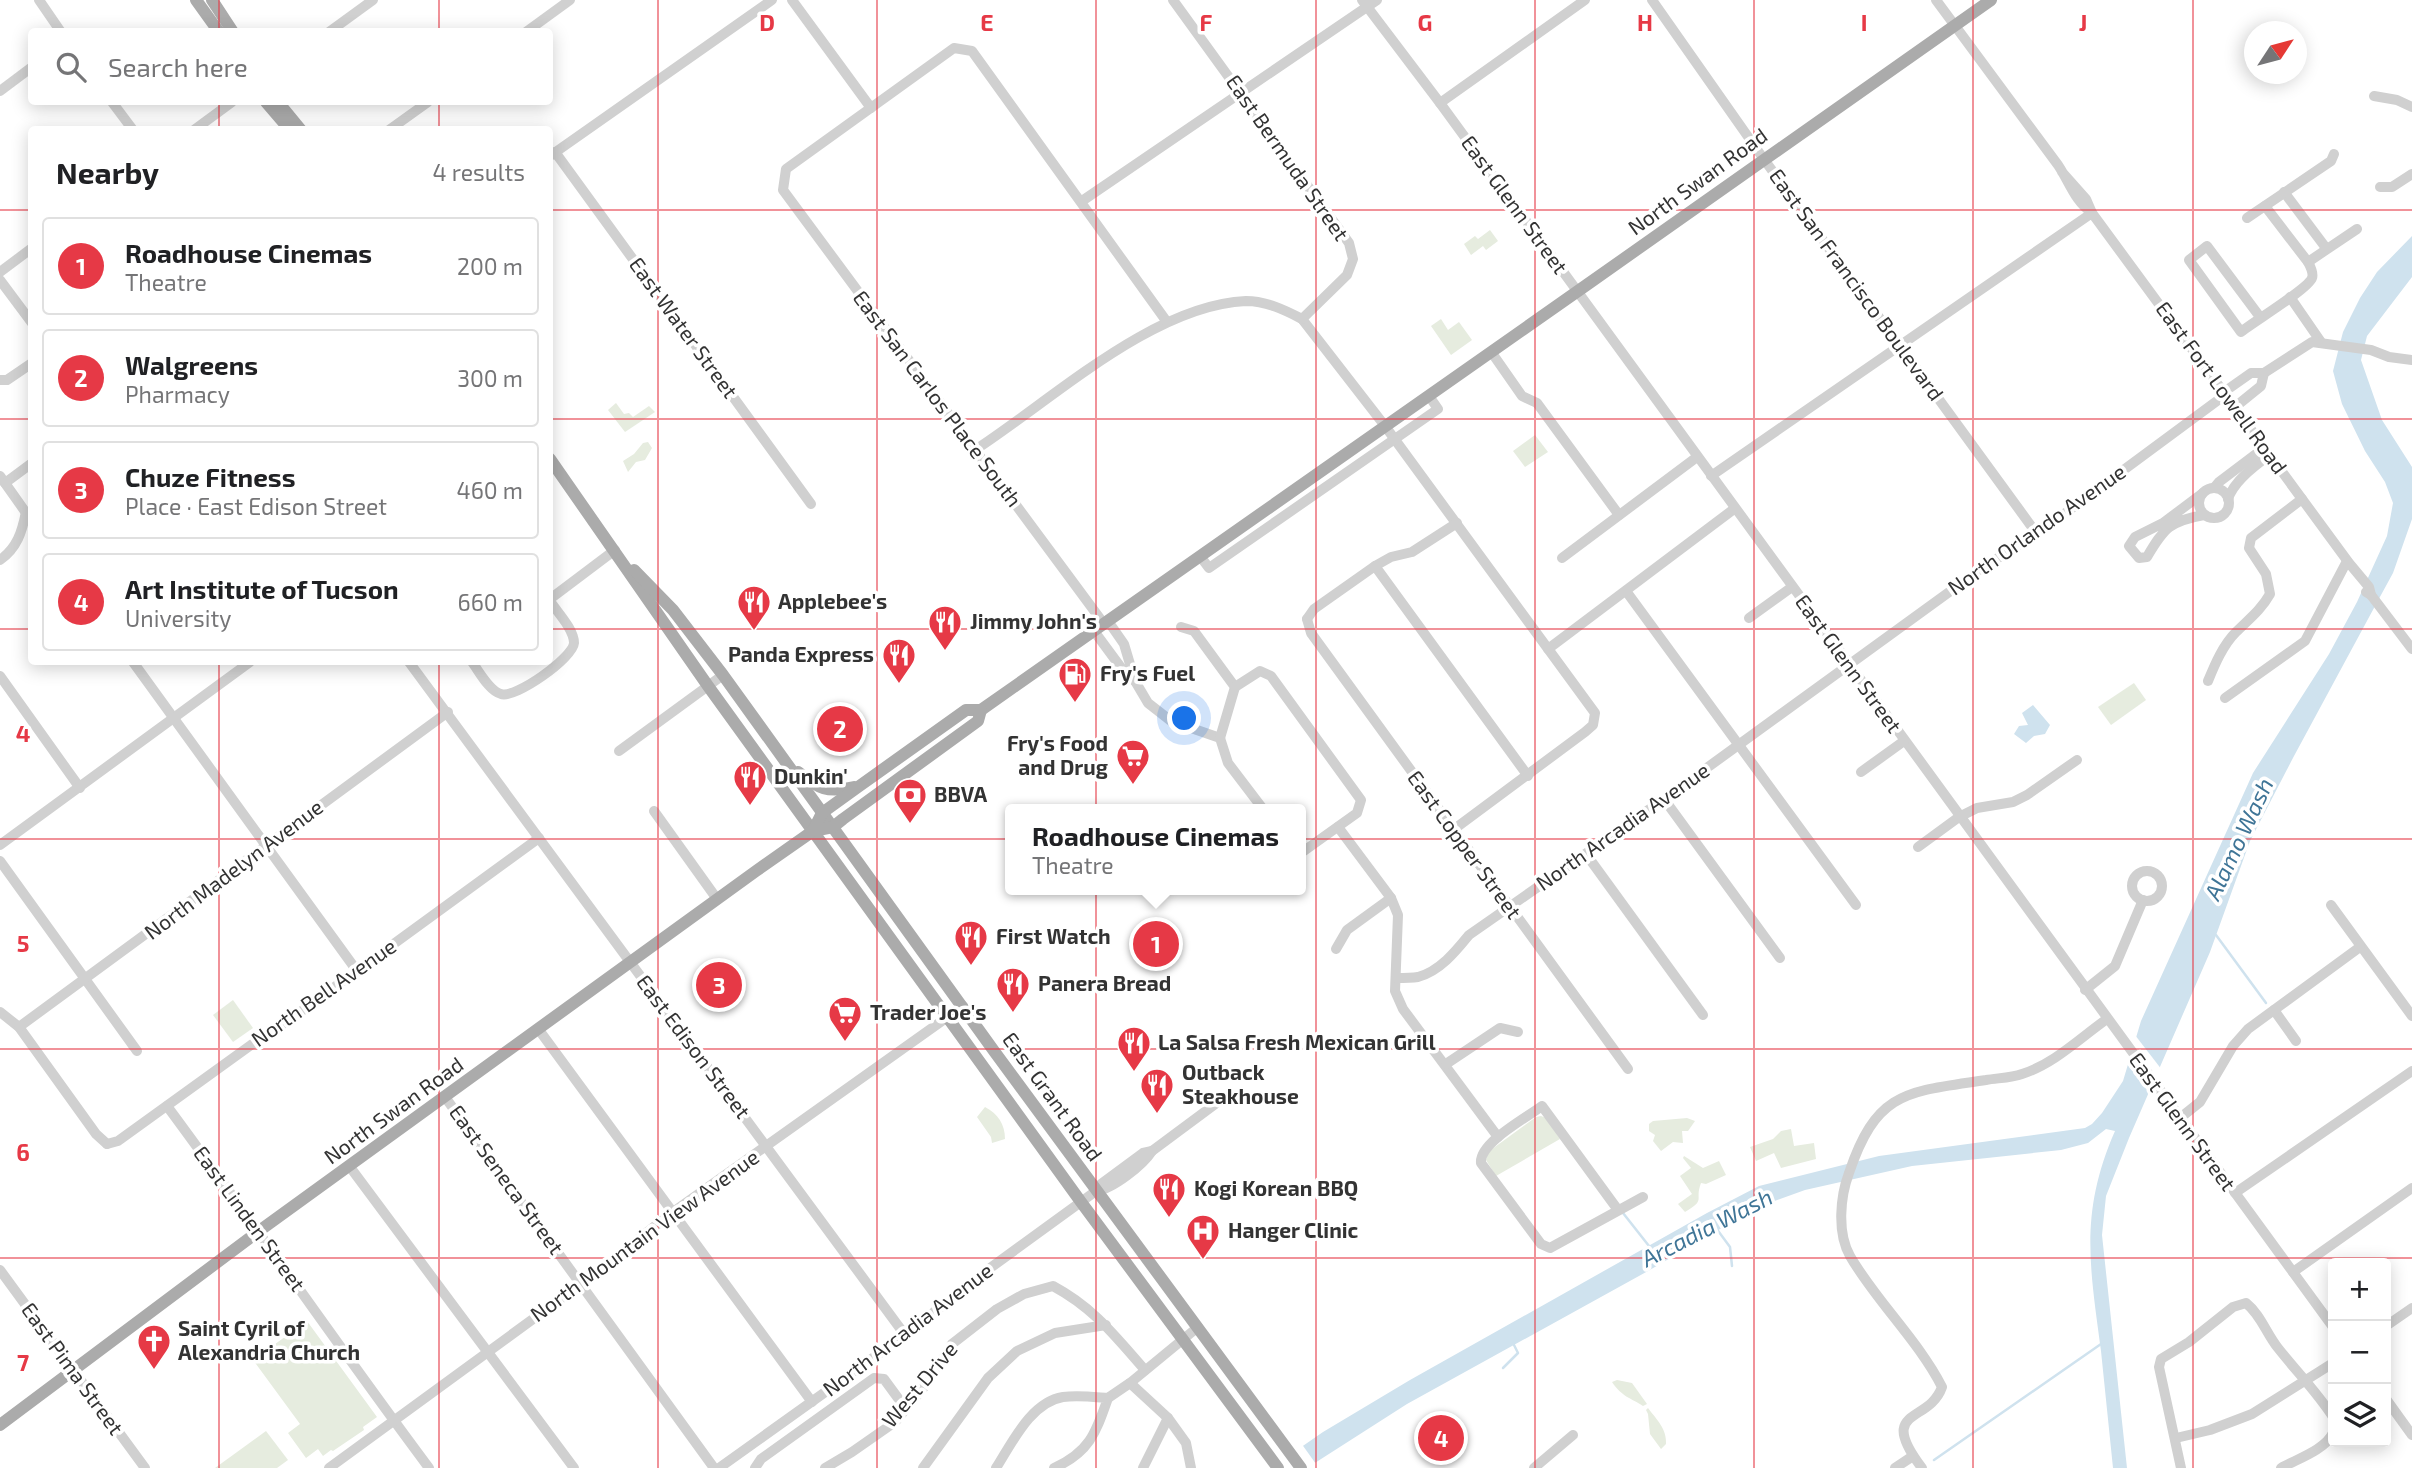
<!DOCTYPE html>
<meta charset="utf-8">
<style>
:root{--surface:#fff;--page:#f2f2f2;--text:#202124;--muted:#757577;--line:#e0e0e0;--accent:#e63946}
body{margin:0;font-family:"Exo 2",sans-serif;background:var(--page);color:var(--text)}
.controls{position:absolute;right:21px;bottom:21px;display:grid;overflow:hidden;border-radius:7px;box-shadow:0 4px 18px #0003}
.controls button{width:63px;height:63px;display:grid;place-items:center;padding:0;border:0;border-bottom:2px solid var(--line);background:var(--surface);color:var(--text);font:35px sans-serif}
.compass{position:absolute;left:2244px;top:21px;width:63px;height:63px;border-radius:50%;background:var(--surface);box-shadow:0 4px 18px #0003;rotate:54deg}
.you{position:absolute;left:1185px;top:719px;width:24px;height:24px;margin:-18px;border:5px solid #fff;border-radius:50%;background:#1a73e8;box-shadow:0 0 0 10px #1a73e833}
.badge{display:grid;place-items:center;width:46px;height:46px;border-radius:50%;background:var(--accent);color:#fff;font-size:23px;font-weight:700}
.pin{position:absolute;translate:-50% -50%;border:4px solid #fff;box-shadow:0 2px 7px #0006}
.popup{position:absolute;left:1005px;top:804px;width:301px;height:91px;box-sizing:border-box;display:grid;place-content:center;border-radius:7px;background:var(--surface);filter:drop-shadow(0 2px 5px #0005);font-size:23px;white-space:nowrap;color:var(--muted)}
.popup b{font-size:26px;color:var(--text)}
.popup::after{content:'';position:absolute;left:50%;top:100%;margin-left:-14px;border:14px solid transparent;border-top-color:var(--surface)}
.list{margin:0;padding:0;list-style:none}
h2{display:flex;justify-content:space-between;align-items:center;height:91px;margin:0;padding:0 28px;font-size:30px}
h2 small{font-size:23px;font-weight:400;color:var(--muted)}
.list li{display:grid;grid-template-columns:46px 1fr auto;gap:21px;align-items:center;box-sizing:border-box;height:98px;margin:0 14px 14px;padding:0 14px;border:2px solid var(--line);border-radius:7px}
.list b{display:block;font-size:26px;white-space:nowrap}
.list p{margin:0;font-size:23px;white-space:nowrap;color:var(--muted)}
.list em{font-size:23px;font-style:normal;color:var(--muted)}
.icon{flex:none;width:38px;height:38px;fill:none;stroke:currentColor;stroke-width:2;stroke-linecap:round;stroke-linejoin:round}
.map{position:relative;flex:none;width:2412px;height:1468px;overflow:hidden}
.search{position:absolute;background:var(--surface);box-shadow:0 4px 18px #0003;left:28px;top:28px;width:525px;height:77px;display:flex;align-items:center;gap:18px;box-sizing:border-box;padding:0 24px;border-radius:7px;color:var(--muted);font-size:26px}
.panel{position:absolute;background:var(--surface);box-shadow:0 4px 18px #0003;left:28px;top:126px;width:525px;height:539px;border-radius:7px}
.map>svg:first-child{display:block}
.green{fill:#e6ecdf}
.water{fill:#cfe2ee}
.pier{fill:#fff}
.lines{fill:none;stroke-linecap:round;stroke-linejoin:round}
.stream{stroke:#cfe2ee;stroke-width:2.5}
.minor{stroke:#d0d0d0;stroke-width:10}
.major{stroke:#ababab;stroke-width:12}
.grid{fill:none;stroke:#e63946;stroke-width:2;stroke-opacity:0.55}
.labels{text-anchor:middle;stroke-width:7;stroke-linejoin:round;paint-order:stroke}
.street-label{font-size:21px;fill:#333;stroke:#fff}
.poi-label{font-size:21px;font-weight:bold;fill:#333;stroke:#fff;text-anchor:start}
.water-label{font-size:23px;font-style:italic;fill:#3f7597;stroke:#fff}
.grid-label{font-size:23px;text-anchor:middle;font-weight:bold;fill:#e63946;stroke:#fff;stroke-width:7;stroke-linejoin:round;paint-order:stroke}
</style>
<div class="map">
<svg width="2412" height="1468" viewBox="0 0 2412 1468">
<rect width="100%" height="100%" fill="#fff"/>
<g class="green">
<path d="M1490,230L1498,241L1486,250L1483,246L1471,255L1464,244L1475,236L1478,239Z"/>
<path d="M1441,319L1448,330L1459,322L1472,340L1451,355L1431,326Z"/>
<path d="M616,403L624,414L629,413L633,417L649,406L655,412L625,432L608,410Z"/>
<path d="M1535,435L1548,452L1525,467L1513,451Z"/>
<path d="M648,442L652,448L645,460L636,462L628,472L623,461L634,454L643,443Z"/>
<path d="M2134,683L2146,700L2111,725L2098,707Z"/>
<path d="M233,1000L253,1028L233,1042L213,1015Z"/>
<path d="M985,1107C998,1114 1005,1124 1005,1139L992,1143L991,1137L977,1117Z"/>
<path d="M1541,1116L1546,1118L1560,1139L1496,1176L1486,1160L1488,1152L1536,1117Z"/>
<path d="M1687,1118L1695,1121L1688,1131H1682L1683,1143L1673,1142L1661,1151L1653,1141L1655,1135L1649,1131V1124L1653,1121Z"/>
<path d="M1791,1129L1794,1146L1814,1143L1816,1159L1781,1168L1774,1153L1756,1161L1750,1147L1773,1139L1781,1131Z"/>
<path d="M1684,1156L1703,1168L1719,1161L1726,1175L1706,1184L1701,1183C1694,1201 1707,1199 1685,1212L1678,1204L1692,1194L1680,1176L1691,1168L1683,1158Z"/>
<path d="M307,1321L377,1417L363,1427L364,1430L333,1451L331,1450L323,1456L318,1449L306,1458L288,1433L300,1424L253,1360Z"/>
<path d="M1617,1380L1632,1383L1647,1404L1643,1406C1631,1398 1622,1397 1612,1382Z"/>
<path d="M1648,1408C1657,1420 1667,1429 1666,1444L1661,1449L1650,1434L1648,1414L1646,1410Z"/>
<path d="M266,1431L288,1460L277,1468H215Z"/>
</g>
<g class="water">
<path d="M2412,236V277L2367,336L2361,360L2382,420L2412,467V519L2393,573L2381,595L2294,756L2250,841L2210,952L2129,1138L2106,1196L2102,1235L2127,1468H2113C2109,1429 2105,1390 2101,1351C2090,1267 2079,1213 2115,1131L2106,1129L2088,1143L2061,1150L1912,1166L1805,1190L1758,1207L1648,1271L1407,1404L1307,1468H1271L1323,1432L1410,1380L1707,1213L1759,1186L1879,1156L2085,1128L2092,1124L2102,1113L2123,1081L2141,1021L2253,773L2329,654L2357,602L2387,536L2393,503L2385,482L2365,451L2342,404L2333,371L2343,332L2360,298L2377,272Z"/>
<path d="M2033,705L2050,725L2045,734L2034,736L2026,743L2014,734L2019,726L2028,725L2022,713Z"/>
</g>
<g class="pier">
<path d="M2135,1035L2162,1070L2151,1095L2125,1061Z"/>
<path d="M1301,1443L1316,1464L1310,1468H1267Z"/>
</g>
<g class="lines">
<g class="stream">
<path d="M2216,935L2266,1003"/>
<path d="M1623,1213L1649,1246"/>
<path d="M1716,1228L1730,1247L1732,1266"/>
<path d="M1503,1368L1518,1353L1513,1343"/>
<path d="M1934,1460L2101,1344"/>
</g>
<g class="minor">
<path d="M39,0L61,32"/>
<path d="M792,0L871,108"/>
<path d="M1362,0L1440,103L2333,1327"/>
<path d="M1652,0L1763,158L2037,534"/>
<path d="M1936,0L2058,165C2070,183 2074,200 2092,213L2086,199L2062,172"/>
<path d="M329,32L373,0"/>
<path d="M526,32L570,0"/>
<path d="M0,91L32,67"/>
<path d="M2374,96L2397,100L2412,107"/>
<path d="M112,102L133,130"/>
<path d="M1440,103L1585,0"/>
<path d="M194,130L232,102"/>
<path d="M389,130L428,102"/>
<path d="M555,152L811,504"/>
<path d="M550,156L772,0"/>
<path d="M2380,187H2392L2412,174"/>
<path d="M2284,192L2326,248"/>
<path d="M1082,201L1377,0"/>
<path d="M2247,218L2331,161L2334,154"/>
<path d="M2308,262L2357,229"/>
<path d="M0,272L32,248"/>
<path d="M0,280L32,323"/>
<path d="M2290,297L2321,342"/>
<path d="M2260,317L2207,246L2189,260L2241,332C2253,322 2308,289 2312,278C2314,273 2310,266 2308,262L2265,206"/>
<path d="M1302,319L1385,426L1595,713L1593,725L1585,732L1453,830"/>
<path d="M1492,353L1522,396L1537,403L1619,515"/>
<path d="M0,380H7L32,363"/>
<path d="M2224,392L2251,373H2264L2312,342L2371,350L2389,357L2412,360"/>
<path d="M2235,407L2261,386L2264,373"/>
<path d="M975,450C1052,400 1153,305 1246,301C1266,301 1285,310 1302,319L1347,275L1353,259L1349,243L1173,0"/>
<path d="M0,476L29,517"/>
<path d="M1711,476L2092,213L2349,563L2369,587L2371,595"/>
<path d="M5,483L32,463"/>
<path d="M2214,488L2219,482L2264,448"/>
<circle cx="2214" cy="503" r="15"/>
<path d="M2203,493L2163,523L2135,537L2129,546L2139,558L2147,557C2164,528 2170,521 2204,515"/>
<path d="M2228,499C2234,481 2254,466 2270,455"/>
<path d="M1200,556L1209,568L1438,409L1429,396"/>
<path d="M1562,558L1697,457"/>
<path d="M0,560C17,548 22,532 26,512"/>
<path d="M1375,566L1528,776"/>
<path d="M1626,591L1856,905"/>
<path d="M2366,592L2371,595L2412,649"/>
<path d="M550,599L615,550"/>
<path d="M1749,618L1792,587"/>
<path d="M1307,619L1311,633L1628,1069"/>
<path d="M1307,619L1314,609L1375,566L1391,557L1412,552L1457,523"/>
<path d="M1108,621L1124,644L1135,681L1148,703L1171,721L1220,738L1228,763L1263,809"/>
<path d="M1104,624L783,190L786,169L954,48L972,51L1167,322"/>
<path d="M1181,627L1194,631L1235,687L1220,738"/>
<path d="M1094,631L1128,677L1135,681"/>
<path d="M1548,649L1734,509"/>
<path d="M133,662L357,971"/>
<path d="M409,662L905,1335"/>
<path d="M472,662C479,671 489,691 501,694C515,699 573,658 574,643C574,629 557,612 550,601"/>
<path d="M0,676L80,788"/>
<path d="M2208,681C2215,664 2223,645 2236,632C2249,619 2261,610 2270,594L2266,574L2249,548L2251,538L2302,499"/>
<path d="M1235,687L1260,671L1271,676L1361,800L1357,813L1301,853"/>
<path d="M2225,698L2305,641L2347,561"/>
<path d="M619,751L723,675"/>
<path d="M1861,772L1904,741"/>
<path d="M1664,799L1780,958"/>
<path d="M654,811L717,899"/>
<path d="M1338,827L1391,898L1398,915L1395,991L1403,1009L1498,1137"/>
<path d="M0,845L250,662"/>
<path d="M1918,847L1959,817L1977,808L2013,802L2027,795L2077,760"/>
<path d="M1586,854L1703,1015"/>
<path d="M0,861L137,1051"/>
<circle cx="2147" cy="886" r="15"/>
<path d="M2331,905L2412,1016"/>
<path d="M1336,949L1347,930L1391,898"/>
<path d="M1396,978C1403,978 1411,978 1418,977C1440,971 1456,951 1469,935L1664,799L1985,566L2037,534L2225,395"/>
<path d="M2085,990L2115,966L2143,900"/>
<path d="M2274,1010L2296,1041"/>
<path d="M0,1012L19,1027L96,1134L107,1144"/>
<path d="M19,1027L448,712"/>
<path d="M539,1030L812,1402"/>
<path d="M1446,1064L1500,1028L1518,1032"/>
<path d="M445,1097L714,1468"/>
<path d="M167,1106C256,1226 340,1349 429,1468"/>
<path d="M2180,1118L2200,1102L2233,1046L2248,1029L2360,947"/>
<path d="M107,1144L118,1141L251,1045L292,1018L539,838"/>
<path d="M1152,1151L1222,1099"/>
<path d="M350,1167L574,1468"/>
<path d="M2235,1193L2412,1071"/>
<path d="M1618,1210L1542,1106C1526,1118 1479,1143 1481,1163L1541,1244L1550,1248L1643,1197"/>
<path d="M0,1270L145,1468"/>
<path d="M2293,1272L2412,1188"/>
<path d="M2386,1326L2412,1308"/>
<path d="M1130,1383L1168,1418L1186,1443L1191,1468"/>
<path d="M1108,1398L1130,1383L1198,1327"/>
<path d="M2386,1399L2412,1435"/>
<path d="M2176,1438L2210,1430L2252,1414L2333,1363"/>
<path d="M329,1468L581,1284L673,1212L963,1006"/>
<path d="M719,1468L905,1335L986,1271L1096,1191L1101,1184L1143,1153L1152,1151C1143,1165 1113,1189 1096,1191"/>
<path d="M755,1468L761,1459L874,1378L884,1379L906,1409"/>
<path d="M825,1468L852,1452L895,1422L924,1387L952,1344L997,1309L1024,1294L1053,1286C1094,1308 1115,1336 1145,1370"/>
<path d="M923,1468L988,1378L1017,1351L1055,1333L1106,1325"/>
<path d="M996,1468C1012,1443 1031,1402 1063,1397C1078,1395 1094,1397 1108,1398C1096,1432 1090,1452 1054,1468"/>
<path d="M1143,1468L1168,1418"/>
<path d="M1534,1468L1573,1435"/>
<path d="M1895,1468L1913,1456"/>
<path d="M1922,1468C1876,1407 1929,1424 1942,1387C1918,1340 1876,1301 1850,1256C1837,1233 1840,1197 1849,1173C1877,1090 1907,1092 1986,1080C1997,1078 2011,1078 2022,1074C2054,1064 2080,1038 2107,1019"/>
<path d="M2181,1468L2159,1367L2161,1359L2189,1342L2233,1307L2246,1303C2261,1315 2266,1333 2278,1348C2296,1371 2317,1392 2333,1417"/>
<path d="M2281,1468C2297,1459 2325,1450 2333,1433"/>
</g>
<g class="major">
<path d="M196,0L219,32"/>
<path d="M212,0L233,32"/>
<path d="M266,102L290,130"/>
<path d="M278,102L301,130"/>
<path d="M550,459L708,686L1081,1202L1278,1468"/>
<path d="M634,570L673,610L723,675L994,1051L1301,1468"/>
<path d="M798,772C819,789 827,793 854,787"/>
<path d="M813,831L822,813L858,787L966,710H981C1319,476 1654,236 1991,0"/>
<path d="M0,1425L259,1231L756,871L813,831L833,827L843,819L978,721L981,710"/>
</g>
</g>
<path class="grid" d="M219,0V32M439,0V32M658,0V1468M877,0V1468M1096,0V1468M1316,0V1468M1535,0V1468M1754,0V1468M1973,0V1468M2193,0V1468M219,102V130M439,102V130M0,210H32M550,210H2412M0,419H32M550,419H2412M0,629H32M550,629H2412M219,662V1468M439,662V1468M0,839H2412M0,1049H2412M0,1258H2412"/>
<defs>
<symbol id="restaurant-pin" viewBox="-11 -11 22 30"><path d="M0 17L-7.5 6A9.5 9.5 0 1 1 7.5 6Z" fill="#e63946" stroke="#fff"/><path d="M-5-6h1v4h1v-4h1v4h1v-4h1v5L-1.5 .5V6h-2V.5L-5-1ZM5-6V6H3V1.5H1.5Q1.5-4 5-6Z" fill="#fff"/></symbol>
<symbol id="fuel-pin" viewBox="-11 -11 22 30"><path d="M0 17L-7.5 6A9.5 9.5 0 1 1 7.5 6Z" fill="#e63946" stroke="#fff"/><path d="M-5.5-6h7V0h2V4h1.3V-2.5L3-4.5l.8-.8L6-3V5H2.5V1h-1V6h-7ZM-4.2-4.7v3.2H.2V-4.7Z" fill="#fff"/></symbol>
<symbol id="supermarket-pin" viewBox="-11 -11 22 30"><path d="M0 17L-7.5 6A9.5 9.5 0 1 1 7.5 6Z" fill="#e63946" stroke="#fff"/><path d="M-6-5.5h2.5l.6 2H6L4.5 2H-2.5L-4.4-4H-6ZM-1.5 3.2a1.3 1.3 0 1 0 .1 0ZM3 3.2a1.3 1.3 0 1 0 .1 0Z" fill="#fff"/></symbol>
<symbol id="bank-pin" viewBox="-11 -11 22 30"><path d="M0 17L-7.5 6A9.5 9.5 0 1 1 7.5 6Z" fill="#e63946" stroke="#fff"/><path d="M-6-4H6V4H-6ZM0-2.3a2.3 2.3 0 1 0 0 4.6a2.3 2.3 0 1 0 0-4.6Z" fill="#fff"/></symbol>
<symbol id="hospital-pin" viewBox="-11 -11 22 30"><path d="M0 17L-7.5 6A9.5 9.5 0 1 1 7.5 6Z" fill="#e63946" stroke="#fff"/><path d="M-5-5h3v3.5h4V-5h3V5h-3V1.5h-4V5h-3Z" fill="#fff"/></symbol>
<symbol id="church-pin" viewBox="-11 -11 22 30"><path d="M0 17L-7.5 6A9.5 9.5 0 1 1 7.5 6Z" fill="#e63946" stroke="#fff"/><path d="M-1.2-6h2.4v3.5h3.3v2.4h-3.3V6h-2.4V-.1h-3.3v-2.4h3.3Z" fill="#fff"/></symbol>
</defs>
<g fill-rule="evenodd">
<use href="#restaurant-pin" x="735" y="583" width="38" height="52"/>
<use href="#restaurant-pin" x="926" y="603" width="38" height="52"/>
<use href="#restaurant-pin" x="880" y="636" width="38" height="52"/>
<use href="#fuel-pin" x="1056" y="655" width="38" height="52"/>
<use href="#supermarket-pin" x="1114" y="737" width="38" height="52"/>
<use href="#restaurant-pin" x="731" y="758" width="38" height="52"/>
<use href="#bank-pin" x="891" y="776" width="38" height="52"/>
<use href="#restaurant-pin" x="952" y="918" width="38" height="52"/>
<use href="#restaurant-pin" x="994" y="965" width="38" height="52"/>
<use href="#supermarket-pin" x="826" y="994" width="38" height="52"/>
<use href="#restaurant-pin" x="1115" y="1024" width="38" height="52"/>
<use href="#restaurant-pin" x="1138" y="1066" width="38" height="52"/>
<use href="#restaurant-pin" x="1150" y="1170" width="38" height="52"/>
<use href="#hospital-pin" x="1184" y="1212" width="38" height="52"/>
<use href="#church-pin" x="135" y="1322" width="38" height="52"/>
</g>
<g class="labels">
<g class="street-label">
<text transform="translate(1287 158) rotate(55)" y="7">East Bermuda Street</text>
<text transform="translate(1698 182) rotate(-36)" y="7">North Swan Road</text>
<text transform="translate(1514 205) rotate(54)" y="7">East Glenn Street</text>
<text transform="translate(1856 285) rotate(54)" y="7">East San Francisco Boulevard</text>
<text transform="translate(683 328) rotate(54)" y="7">East Water Street</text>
<text transform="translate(2221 388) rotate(54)" y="7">East Fort Lowell Road</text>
<text transform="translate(937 399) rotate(53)" y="7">East San Carlos Place South</text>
<text transform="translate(2037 530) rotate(-35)" y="7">North Orlando Avenue</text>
<text transform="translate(1848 664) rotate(54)" y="7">East Glenn Street</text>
<text transform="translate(1623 827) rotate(-35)" y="7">North Arcadia Avenue</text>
<text transform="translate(1464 845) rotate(54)" y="7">East Copper Street</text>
<text transform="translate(234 870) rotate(-37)" y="7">North Madelyn Avenue</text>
<text transform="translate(324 993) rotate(-35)" y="7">North Bell Avenue</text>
<text transform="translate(693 1047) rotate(53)" y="7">East Edison Street</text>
<text transform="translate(1052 1097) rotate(54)" y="7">East Grant Road</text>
<text transform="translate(394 1111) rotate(-36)" y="7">North Swan Road</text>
<text transform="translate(2182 1122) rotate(54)" y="7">East Glenn Street</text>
<text transform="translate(506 1180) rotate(54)" y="7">East Seneca Street</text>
<text transform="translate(249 1219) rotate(54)" y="7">East Linden Street</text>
<text transform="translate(645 1236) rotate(-36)" y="7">North Mountain View Avenue</text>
<text transform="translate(908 1330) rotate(-37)" y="7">North Arcadia Avenue</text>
<text transform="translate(72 1369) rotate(54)" y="7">East Pima Street</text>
<text transform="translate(920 1385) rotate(-50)" y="7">West Drive</text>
</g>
<g class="poi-label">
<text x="778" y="609">Applebee's</text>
<text x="970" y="629">Jimmy John's</text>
<text x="874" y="662" text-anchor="end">Panda Express</text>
<text x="1100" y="681">Fry's Fuel</text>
<text x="1108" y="751" text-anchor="end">Fry's Food<tspan x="1108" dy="24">and Drug</tspan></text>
<text x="774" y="784">Dunkin'</text>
<text x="934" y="802">BBVA</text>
<text x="996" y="944">First Watch</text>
<text x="1038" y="991">Panera Bread</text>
<text x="870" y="1020">Trader Joe's</text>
<text x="1158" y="1050">La Salsa Fresh Mexican Grill</text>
<text x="1182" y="1080">Outback<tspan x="1182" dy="24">Steakhouse</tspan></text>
<text x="1194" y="1196">Kogi Korean BBQ</text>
<text x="1228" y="1238">Hanger Clinic</text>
<text x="178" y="1336">Saint Cyril of<tspan x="178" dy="24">Alexandria Church</tspan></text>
</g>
<g class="water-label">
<text transform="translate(2239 839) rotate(-65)" y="8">Alamo Wash</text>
<text transform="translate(1707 1228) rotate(-27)" y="8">Arcadia Wash</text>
</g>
</g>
<g class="grid-label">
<text x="767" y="31">D</text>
<text x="987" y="31">E</text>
<text x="1206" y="31">F</text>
<text x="1425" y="31">G</text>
<text x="1645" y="31">H</text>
<text x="1864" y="31">I</text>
<text x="2083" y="31">J</text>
<text x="23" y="742">4</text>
<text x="23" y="952">5</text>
<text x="23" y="1161">6</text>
<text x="23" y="1371">7</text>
</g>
</svg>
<div class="controls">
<button>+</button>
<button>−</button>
<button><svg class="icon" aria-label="layers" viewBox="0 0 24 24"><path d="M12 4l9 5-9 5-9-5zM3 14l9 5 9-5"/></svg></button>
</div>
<svg class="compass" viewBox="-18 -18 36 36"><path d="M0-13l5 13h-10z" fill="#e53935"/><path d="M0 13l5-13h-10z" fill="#757577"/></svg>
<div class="you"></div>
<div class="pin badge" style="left:1156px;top:944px">1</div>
<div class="popup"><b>Roadhouse Cinemas</b>Theatre</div>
<div class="pin badge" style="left:840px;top:729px">2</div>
<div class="pin badge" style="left:719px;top:985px">3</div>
<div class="pin badge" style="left:1441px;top:1438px">4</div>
<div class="search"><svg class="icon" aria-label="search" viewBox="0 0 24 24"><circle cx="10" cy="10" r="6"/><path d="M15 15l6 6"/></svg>Search here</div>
<section class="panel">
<h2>Nearby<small>4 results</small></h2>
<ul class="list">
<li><span class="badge">1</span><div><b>Roadhouse Cinemas</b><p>Theatre</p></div><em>200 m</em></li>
<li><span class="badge">2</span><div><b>Walgreens</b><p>Pharmacy</p></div><em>300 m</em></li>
<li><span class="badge">3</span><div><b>Chuze Fitness</b><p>Place · East Edison Street</p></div><em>460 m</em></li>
<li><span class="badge">4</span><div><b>Art Institute of Tucson</b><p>University</p></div><em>660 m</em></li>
</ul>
</section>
</div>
